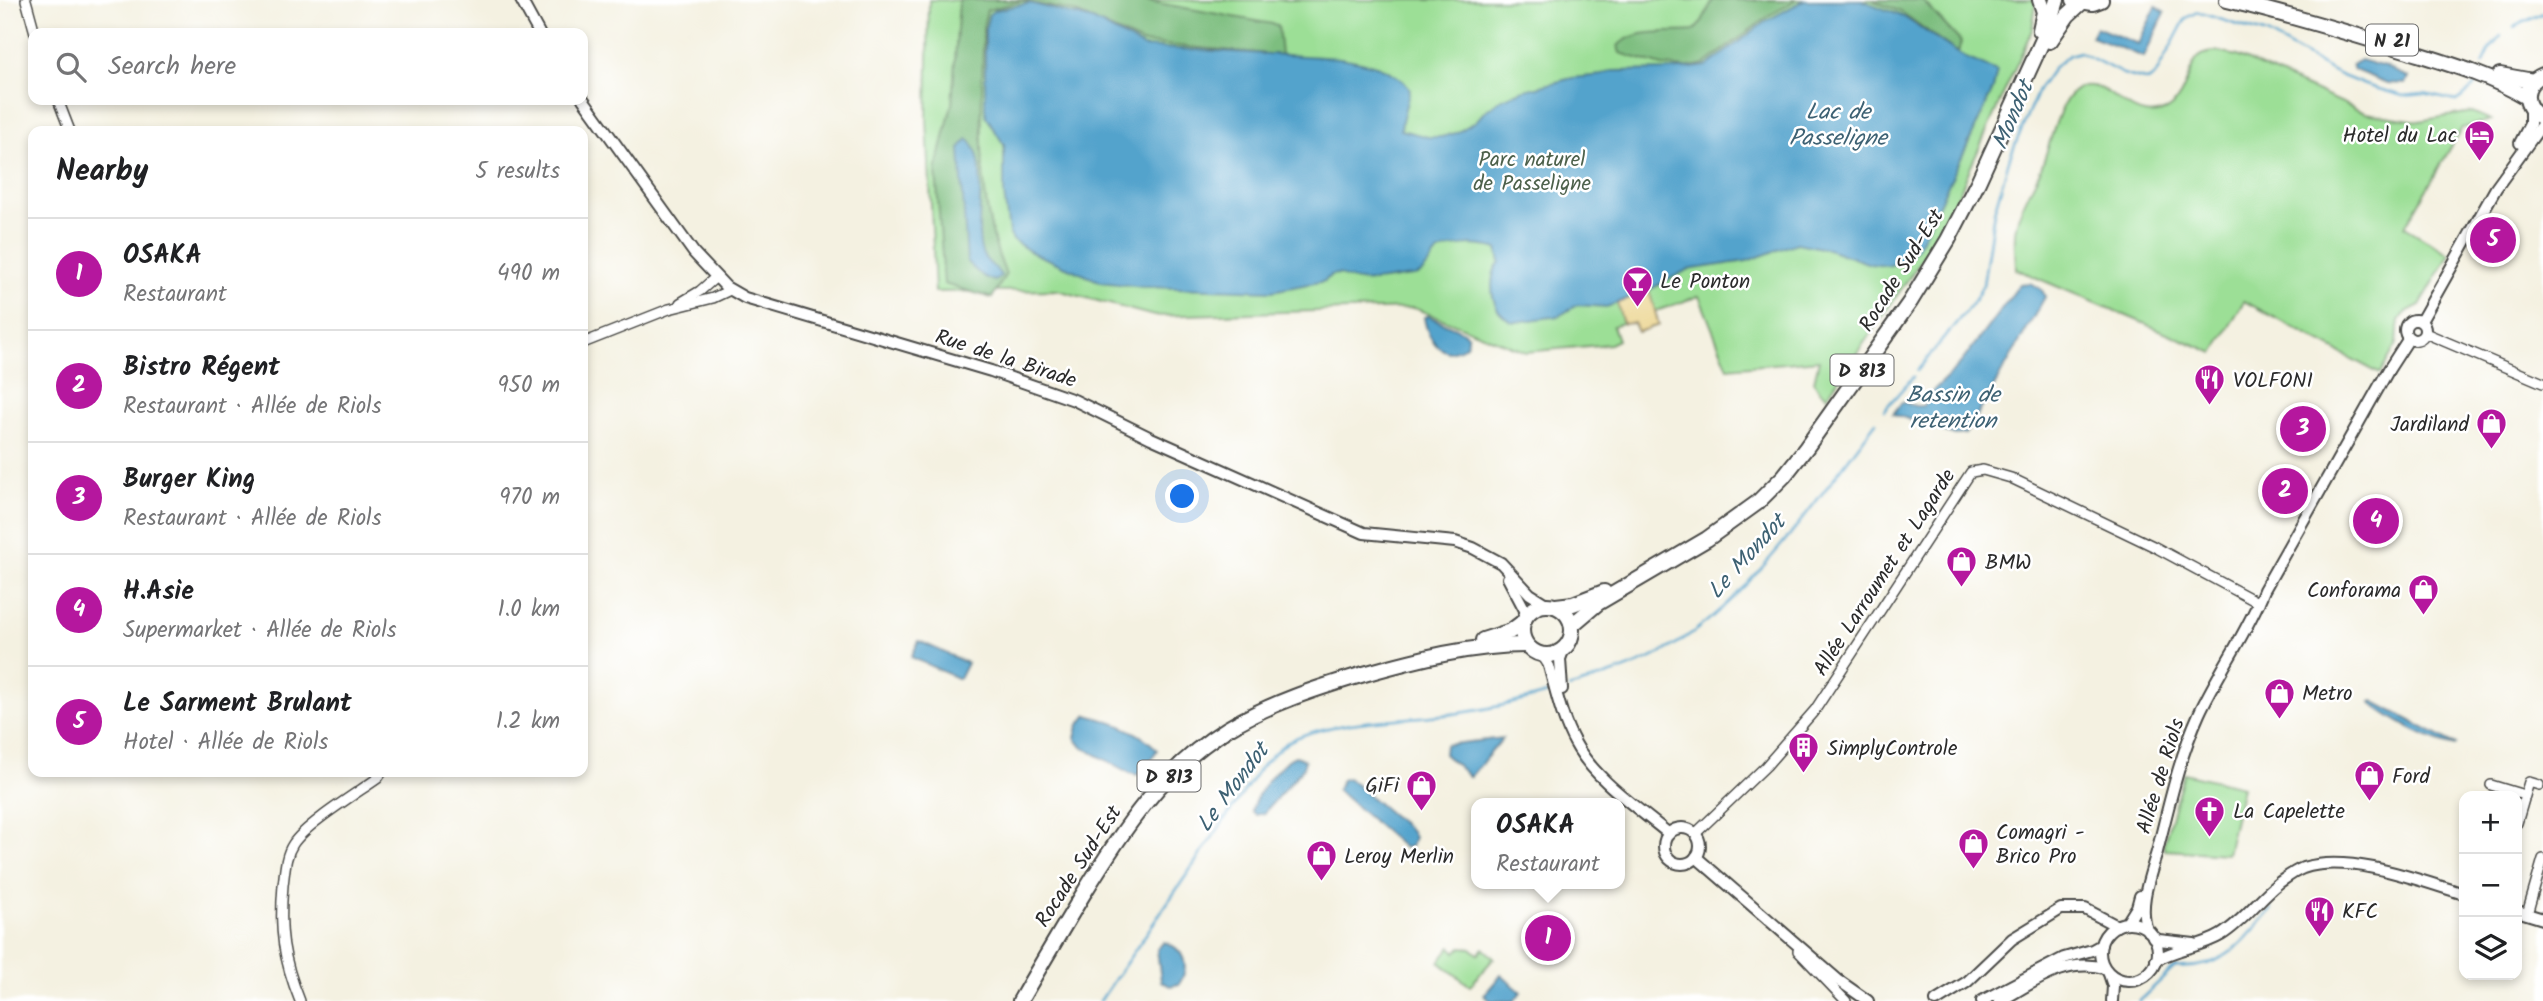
<!DOCTYPE html>
<meta charset="utf-8">
<style>
:root{--surface:#fff;--page:#f6f6f6;--text:#202124;--muted:#757577;--line:#e0e0e0;--accent:#b5179e}
body{margin:0;font-family:Kalam,sans-serif;background:var(--page);color:var(--text)}
.controls{position:absolute;right:21px;bottom:21px;display:grid;overflow:hidden;border-radius:14px;box-shadow:0 4px 10px #0003}
.controls button{width:63px;height:63px;display:grid;place-items:center;padding:0;border:0;border-bottom:2px solid var(--line);background:var(--surface);color:var(--text);font:35px sans-serif}
.you{position:absolute;left:1183px;top:497px;width:24px;height:24px;margin:-18px;border:5px solid #fff;border-radius:50%;background:#1a73e8;box-shadow:0 0 0 10px #1a73e833}
.badge{display:grid;place-items:center;width:46px;height:46px;border-radius:50%;background:var(--accent);color:#fff;font-size:23px;font-weight:700}
.pin{position:absolute;translate:-50% -50%;border:4px solid #fff;box-shadow:0 2px 7px #0006}
.popup{position:absolute;left:1471px;top:798px;width:154px;height:91px;box-sizing:border-box;display:grid;place-content:center;border-radius:14px;background:var(--surface);filter:drop-shadow(0 2px 5px #0005);font-size:23px;white-space:nowrap;color:var(--muted)}
.popup b{font-size:26px;color:var(--text)}
.popup::after{content:'';position:absolute;left:50%;top:100%;margin-left:-14px;border:14px solid transparent;border-top-color:var(--surface)}
.list{margin:0;padding:0;list-style:none}
h2{display:flex;justify-content:space-between;align-items:center;height:91px;margin:0;padding:0 28px;font-size:30px}
h2 small{font-size:23px;font-weight:400;color:var(--muted)}
.list li{display:grid;grid-template-columns:46px 1fr auto;gap:21px;align-items:center;box-sizing:border-box;height:112px;padding:0 28px;border-top:2px solid var(--line)}
.list b{display:block;font-size:26px;white-space:nowrap}
.list p{margin:0;font-size:23px;white-space:nowrap;color:var(--muted)}
.list em{font-size:23px;font-style:normal;color:var(--muted)}
.icon{flex:none;width:38px;height:38px;fill:none;stroke:currentColor;stroke-width:2;stroke-linecap:round;stroke-linejoin:round}
.map{position:relative;flex:none;width:2543px;height:1001px;overflow:hidden}
.search{position:absolute;background:var(--surface);box-shadow:0 4px 10px #0003;left:28px;top:28px;width:560px;height:77px;display:flex;align-items:center;gap:18px;box-sizing:border-box;padding:0 24px;border-radius:14px;color:var(--muted);font-size:26px}
.panel{position:absolute;background:var(--surface);box-shadow:0 4px 10px #0003;left:28px;top:126px;width:560px;height:651px;border-radius:14px}
.map>svg:first-child{display:block}
.green{fill:#9cdf96;stroke:#648560;stroke-width:2}
.forest{fill:#7dbe7f;stroke:#547455;stroke-width:2}
.sand{fill:#eeda9e;stroke:#8c8264;stroke-width:2}
.water{fill:#52a3cc;stroke:#3e677c;stroke-width:2}
.lines{fill:none;stroke-linecap:round;stroke-linejoin:round}
.stream{stroke:#52a3cc;stroke-width:2.5}
.minor-casing{stroke:#494946;stroke-width:12}
.tertiary-casing{stroke:#494946;stroke-width:14}
.primary-casing{stroke:#494946;stroke-width:18}
.minor{stroke:#fff;stroke-width:9}
.tertiary{stroke:#fff;stroke-width:10}
.primary{stroke:#fff;stroke-width:14}
.labels{text-anchor:middle;stroke-width:5;stroke-linejoin:round;paint-order:stroke}
.shield{fill:#fff;stroke:#6b6b6b;stroke-width:2}
.shield-label{font-size:19px;font-weight:bold;fill:#2b2b2b}
.poi-label{font-size:21px;fill:#2b2b2b;stroke:#fff;text-anchor:start}
.park-label{font-size:21px;fill:#4d614b;stroke:#fff}
.street-label{font-size:21px;fill:#2b2b2b;stroke:#fff}
.water-label{font-size:23px;font-style:italic;fill:#3d6173;stroke:#fff}
</style>
<div class="map">
<svg width="2543" height="1001" viewBox="0 0 2543 1001">
<rect width="100%" height="100%" fill="#fff"/>
<filter id="ink" filterUnits="userSpaceOnUse"><feTurbulence type="fractalNoise" baseFrequency=".0143" numOctaves="2"/><feDisplacementMap in="SourceGraphic" scale="14" xChannelSelector="R" yChannelSelector="G"/><feConvolveMatrix kernelMatrix="1 2 1 2 8 2 1 2 1" color-interpolation-filters="sRGB"/></filter>
<filter id="wash" filterUnits="userSpaceOnUse"><feTurbulence type="fractalNoise" baseFrequency=".00686" numOctaves="4" result="noise"/><feDisplacementMap in="SourceGraphic" scale="28" xChannelSelector="R" yChannelSelector="G"/><feGaussianBlur stdDeviation="1.57" result="paint"/><feColorMatrix in="noise" values="0 0 0 0 0 0 0 0 0 0 0 0 0 0 0 0 0 1.4 0 .05"/><feComposite in="paint" operator="in"/></filter>
<g filter="url(#wash)">
<rect width="100%" height="100%" fill="#f4f1e1"/>
<g class="green">
<path d="M929,0H2034L2036,4L2032,30L1943,229L1827,396L1820,391L1814,381L1819,360L1728,368L1699,296L1613,326L1618,340L1610,344L1526,352L1414,308L1154,316L1057,290L935,292L927,120Z"/>
<path d="M2219,52L2237,56L2365,113L2419,121L2472,112L2491,120L2462,128L2405,227L2450,254L2420,305L2408,311L2399,320L2397,344L2380,374L2244,301L2214,353L2016,269C2016,255 2013,239 2016,226C2020,206 2031,190 2039,173C2049,151 2056,110 2071,94C2073,91 2081,86 2084,86C2111,81 2132,127 2166,110C2186,100 2188,66 2199,57C2205,52 2213,52 2219,52Z"/>
<path d="M2184,773L2242,787L2227,854L2165,850L2163,846Z"/>
<path d="M1451,947L1456,952L1461,947L1471,948L1478,954L1483,948L1494,958L1470,986L1439,962Z"/>
</g>
<g class="forest">
<path d="M959,0H1142L1278,25L1281,55L1142,43L1072,11L1022,1L987,10L983,27C983,107 973,201 1006,274L992,298L944,284L936,171L952,104Z"/>
<path d="M1713,0H1797L1770,15L1705,64L1685,68L1662,66L1620,53L1618,46C1633,28 1671,33 1694,31L1701,23Z"/>
<path d="M1872,0H1922L1961,42L1958,53L1901,12Z"/>
</g>
<path class="sand" d="M1649,290L1659,325L1638,332L1634,323L1623,324L1617,303Z"/>
<g class="water">
<path d="M1804,0H1862L1904,17L1966,58L1997,71L1993,89L1971,138L1923,237L1917,249L1908,256L1898,263L1887,266L1870,264L1831,250L1797,243L1747,261L1687,270L1649,290L1607,307L1577,305L1559,316L1516,322L1510,321C1505,317 1500,313 1497,308C1490,295 1490,272 1500,262L1497,249C1480,244 1455,243 1438,253C1430,259 1428,269 1420,274C1415,277 1409,276 1404,277C1381,280 1359,287 1339,274L1331,275L1325,281L1272,291L1143,287L1101,282L1031,252L1013,240L1009,233L1004,194V145L986,116L985,109V29L989,14L995,10L1030,3L1093,20L1143,47L1340,58C1365,62 1394,67 1410,89L1402,121L1401,130L1428,137H1441L1456,133L1476,121L1485,111L1500,100L1521,91L1572,78L1602,75L1612,71L1671,70L1707,66L1766,21Z"/>
<path d="M2156,7L2165,13L2144,57L2091,37L2096,27L2138,44Z"/>
<path d="M2360,60L2385,67L2408,77L2405,84L2387,83L2354,70L2352,65Z"/>
<path d="M967,139C993,156 971,231 983,255C987,263 997,268 1001,276L995,281C983,278 976,271 967,262L960,149Z"/>
<path d="M2030,283L2042,290L2045,297L1977,416L1965,434L1955,435L1893,414L1902,402L1915,406H1924L1934,390L1957,368L2020,284Z"/>
<path d="M1428,316L1464,332L1468,336C1469,349 1459,349 1449,352C1434,349 1426,332 1424,317Z"/>
<path d="M919,641L967,663L959,679L911,657Z"/>
<path d="M2373,701L2456,745L2455,746C2425,739 2398,723 2373,705L2371,702Z"/>
<path d="M1087,715C1110,721 1142,731 1157,750L1147,766L1137,775L1130,773L1082,747L1075,738L1078,726Z"/>
<path d="M1503,738L1470,777L1444,754L1445,745Z"/>
<path d="M1296,756L1305,760L1303,768L1264,813L1256,815L1252,812C1253,797 1281,760 1296,756Z"/>
<path d="M1348,778L1411,831L1414,837L1411,846L1404,848L1337,790L1341,780Z"/>
<path d="M1164,942C1184,948 1191,967 1179,984L1170,986L1161,981L1157,949Z"/>
<path d="M1501,975L1521,992L1514,1001H1491L1484,995Z"/>
</g>
<g class="lines">
<g class="stream">
<path d="M2514,27L2543,13"/>
<path d="M2483,63L2489,50L2501,36"/>
<path d="M1917,371L1975,300L1983,285L1994,212L2010,157L2038,90L2054,67L2069,55L2080,52L2123,74L2148,81L2155,76L2186,18L2197,12L2267,34L2340,75L2365,85L2403,96L2424,94L2456,101L2469,92L2475,85"/>
<path d="M1884,410L1913,377"/>
<path d="M1569,688C1599,678 1631,669 1659,654C1744,609 1818,498 1876,422"/>
<path d="M1100,1001L1258,771C1269,757 1281,744 1298,737C1333,722 1392,720 1431,716C1471,713 1509,705 1547,694"/>
<path d="M2139,1001L2175,967C2223,971 2243,942 2272,909"/>
</g>
</g>
</g>
<g filter="url(#ink)">
<g class="lines">
<defs>
<g id="minor">
<path d="M26,0L35,33"/>
<path d="M58,100L70,131"/>
<path d="M680,303L700,291L716,277"/>
<path d="M2425,333L2543,383"/>
<path d="M583,343L669,309L713,298L730,290"/>
<path d="M1542,655L1549,666"/>
<path d="M2491,785L2524,795"/>
<path d="M2517,823L2529,782L2539,785"/>
<path d="M1695,834L1766,766L1815,710L1971,472L1983,470L2011,478L2153,546L2259,603"/>
<path d="M2527,914L2543,859"/>
<path d="M1798,951L1846,1001"/>
<path d="M300,1001C283,959 279,930 283,885C285,871 285,856 293,844C306,824 357,793 378,778L382,772"/>
</g>
<g id="tertiary">
<path d="M521,0L539,33"/>
<path d="M583,99L694,253L726,287L745,298L991,371L1074,400L1151,438L1364,533L1455,542L1473,548L1501,563L1530,594L1546,604"/>
<path d="M2520,143L2530,124V109"/>
<circle cx="2415" cy="330" r="10"/>
<path d="M2421,321L2496,188L2543,123"/>
<path d="M1508,578L1527,614"/>
<path d="M1549,666C1556,691 1562,720 1575,743C1594,779 1638,808 1669,834"/>
<path d="M1562,689L1560,659L1564,648"/>
<circle cx="1682" cy="846" r="18"/>
<path d="M1696,857L1838,980L1868,1001"/>
<path d="M2517,911L2543,919"/>
<path d="M2127,923L2137,907L2140,896"/>
<circle cx="2129" cy="952" r="29"/>
<path d="M2147,930C2138,905 2150,876 2157,852C2169,805 2179,758 2199,714C2219,671 2247,633 2264,590L2389,369L2409,338"/>
<path d="M2153,937L2159,940L2194,944"/>
<path d="M2156,960C2177,948 2201,947 2221,935C2244,921 2259,898 2280,882C2287,877 2295,871 2303,868C2349,853 2419,880 2464,894"/>
<path d="M2109,974L2113,986L2112,1001"/>
<path d="M1936,1001L1967,982L2012,939L2061,909H2085L2117,926"/>
<path d="M1982,1001L2064,958L2092,950L2101,945"/>
<path d="M2000,1001C2033,983 2065,957 2104,968"/>
</g>
<g id="primary">
<path d="M2074,0L2093,3L2101,0"/>
<path d="M2227,0C2287,14 2346,32 2405,50C2446,63 2489,75 2526,97"/>
<path d="M2040,30L2044,12L2040,0"/>
<path d="M2050,41L2068,15L2081,3"/>
<path d="M2500,75L2533,81"/>
<path d="M2543,75C2521,84 2522,109 2543,118"/>
<circle cx="1547" cy="630" r="25"/>
<path d="M1556,606L1573,604L1604,592"/>
<path d="M1572,625L1598,603L1707,539L1757,503L1784,476L1806,448L1910,302L1948,240L1978,182L2050,24L2057,0"/>
<path d="M1483,640L1511,631L1523,622"/>
<path d="M1020,1001C1040,966 1061,931 1082,896C1121,832 1162,769 1227,729C1270,703 1317,688 1364,674C1417,659 1471,645 1526,645"/>
</g>
</defs>
<use href="#minor" class="minor-casing"/>
<use href="#tertiary" class="tertiary-casing"/>
<use href="#primary" class="primary-casing"/>
<use href="#minor" class="minor"/>
<use href="#tertiary" class="tertiary"/>
<use href="#primary" class="primary"/>
</g>
</g>
<defs>
<symbol id="hotel-pin" viewBox="-11 -11 22 30"><path d="M0 17L-7.5 6A9.5 9.5 0 1 1 7.5 6Z" fill="#b5179e" stroke="#fff"/><path d="M-6-4.5h1.5V1H6V5H4.5V3h-9V5H-6ZM-4 0a1.8 1.8 0 1 1 3.6 0ZM.5 0V-2.5h3Q6-2.5 6 0Z" fill="#fff"/></symbol>
<symbol id="bar-pin" viewBox="-11 -11 22 30"><path d="M0 17L-7.5 6A9.5 9.5 0 1 1 7.5 6Z" fill="#b5179e" stroke="#fff"/><path d="M-6-5H6L.8 .8V4.5H3.5V6h-7V4.5H-.8V.8Z" fill="#fff"/></symbol>
<symbol id="restaurant-pin" viewBox="-11 -11 22 30"><path d="M0 17L-7.5 6A9.5 9.5 0 1 1 7.5 6Z" fill="#b5179e" stroke="#fff"/><path d="M-5-6h1v4h1v-4h1v4h1v-4h1v5L-1.5 .5V6h-2V.5L-5-1ZM5-6V6H3V1.5H1.5Q1.5-4 5-6Z" fill="#fff"/></symbol>
<symbol id="shop-pin" viewBox="-11 -11 22 30"><path d="M0 17L-7.5 6A9.5 9.5 0 1 1 7.5 6Z" fill="#b5179e" stroke="#fff"/><path d="M-5-2.5h2.3a2.7 3.5 0 0 1 5.4 0H5L5.5 6h-11ZM-1.5-2.5h3a1.5 2.3 0 0 0-3 0Z" fill="#fff"/></symbol>
<symbol id="building-pin" viewBox="-11 -11 22 30"><path d="M0 17L-7.5 6A9.5 9.5 0 1 1 7.5 6Z" fill="#b5179e" stroke="#fff"/><path d="M-4-6H4V6H1V3H-1V6H-4ZM-2.5-4.3h1.7v1.8h-1.7ZM.8-4.3h1.7v1.8H.8ZM-2.5-1h1.7V.8h-1.7ZM.8-1h1.7V.8H.8Z" fill="#fff"/></symbol>
<symbol id="church-pin" viewBox="-11 -11 22 30"><path d="M0 17L-7.5 6A9.5 9.5 0 1 1 7.5 6Z" fill="#b5179e" stroke="#fff"/><path d="M-1.2-6h2.4v3.5h3.3v2.4h-3.3V6h-2.4V-.1h-3.3v-2.4h3.3Z" fill="#fff"/></symbol>
</defs>
<g fill-rule="evenodd">
<use href="#hotel-pin" x="2462" y="118" width="35" height="47"/>
<use href="#bar-pin" x="1620" y="264" width="35" height="47"/>
<use href="#restaurant-pin" x="2192" y="362" width="35" height="47"/>
<use href="#shop-pin" x="2474" y="406" width="35" height="47"/>
<use href="#shop-pin" x="1944" y="544" width="35" height="47"/>
<use href="#shop-pin" x="2406" y="572" width="35" height="47"/>
<use href="#shop-pin" x="2262" y="676" width="35" height="47"/>
<use href="#building-pin" x="1786" y="730" width="35" height="47"/>
<use href="#shop-pin" x="2352" y="758" width="35" height="47"/>
<use href="#shop-pin" x="1404" y="768" width="35" height="47"/>
<use href="#church-pin" x="2192" y="794" width="35" height="47"/>
<use href="#shop-pin" x="1956" y="826" width="35" height="47"/>
<use href="#shop-pin" x="1304" y="838" width="35" height="47"/>
<use href="#restaurant-pin" x="2302" y="894" width="35" height="47"/>
</g>
<g class="labels">
<g class="shield">
<rect x="2366" y="24.5" width="52" height="31" rx="5"/>
<rect x="1830.5" y="354.5" width="63" height="31" rx="5"/>
<rect x="1137.5" y="760.5" width="63" height="31" rx="5"/>
</g>
<g class="shield-label">
<text x="2392" y="47">N 21</text>
<text x="1862" y="377">D 813</text>
<text x="1169" y="783">D 813</text>
</g>
<g class="poi-label">
<text x="2457" y="142" text-anchor="end">Hotel du Lac</text>
<text x="1660" y="288">Le Ponton</text>
<text x="2233" y="387">VOLFONI</text>
<text x="2469" y="431" text-anchor="end">Jardiland</text>
<text x="1985" y="569">BMW</text>
<text x="2401" y="597" text-anchor="end">Conforama</text>
<text x="2302" y="700">Metro</text>
<text x="1827" y="755">SimplyControle</text>
<text x="2392" y="783">Ford</text>
<text x="1399" y="792" text-anchor="end">GiFi</text>
<text x="2233" y="818">La Capelette</text>
<text x="1996" y="839">Comagri -<tspan x="1996" dy="24">Brico Pro</tspan></text>
<text x="1344" y="863">Leroy Merlin</text>
<text x="2342" y="918">KFC</text>
</g>
<g class="park-label">
<text x="1532" y="166">Parc naturel<tspan x="1532" dy="24">de Passeligne</tspan></text>
</g>
<g class="street-label">
<text transform="translate(1901 270) rotate(-58)" y="7">Rocade Sud-Est</text>
<text transform="translate(1006 358) rotate(18)" y="7">Rue de la Birade</text>
<text transform="translate(1884 572) rotate(-57)" y="7">Allée Larroumet et Lagarde</text>
<text transform="translate(2160 776) rotate(-73)" y="7">Allée de Riols</text>
<text transform="translate(1078 866) rotate(-57)" y="7">Rocade Sud-Est</text>
</g>
<g class="water-label">
<text x="1838" y="119">Lac de<tspan x="1838" dy="26">Passeligne</tspan></text>
<text transform="translate(2012 115) rotate(-67)" y="8">Mondot</text>
<text x="1953" y="402">Bassin de<tspan x="1953" dy="26">retention</tspan></text>
<text transform="translate(1746 556) rotate(-48)" y="8">Le Mondot</text>
<text transform="translate(1232 787) rotate(-53)" y="8">Le Mondot</text>
</g>
</g>
</svg>
<div class="controls">
<button>+</button>
<button>−</button>
<button><svg class="icon" aria-label="layers" viewBox="0 0 24 24"><path d="M12 4l9 5-9 5-9-5zM3 14l9 5 9-5"/></svg></button>
</div>
<div class="you"></div>
<div class="pin badge" style="left:1548px;top:938px">1</div>
<div class="popup"><b>OSAKA</b>Restaurant</div>
<div class="pin badge" style="left:2285px;top:491px">2</div>
<div class="pin badge" style="left:2303px;top:429px">3</div>
<div class="pin badge" style="left:2376px;top:521px">4</div>
<div class="pin badge" style="left:2493px;top:240px">5</div>
<div class="search"><svg class="icon" aria-label="search" viewBox="0 0 24 24"><circle cx="10" cy="10" r="6"/><path d="M15 15l6 6"/></svg>Search here</div>
<section class="panel">
<h2>Nearby<small>5 results</small></h2>
<ul class="list">
<li><span class="badge">1</span><div><b>OSAKA</b><p>Restaurant</p></div><em>490 m</em></li>
<li><span class="badge">2</span><div><b>Bistro Régent</b><p>Restaurant · Allée de Riols</p></div><em>950 m</em></li>
<li><span class="badge">3</span><div><b>Burger King</b><p>Restaurant · Allée de Riols</p></div><em>970 m</em></li>
<li><span class="badge">4</span><div><b>H.Asie</b><p>Supermarket · Allée de Riols</p></div><em>1.0 km</em></li>
<li><span class="badge">5</span><div><b>Le Sarment Brulant</b><p>Hotel · Allée de Riols</p></div><em>1.2 km</em></li>
</ul>
</section>
</div>
